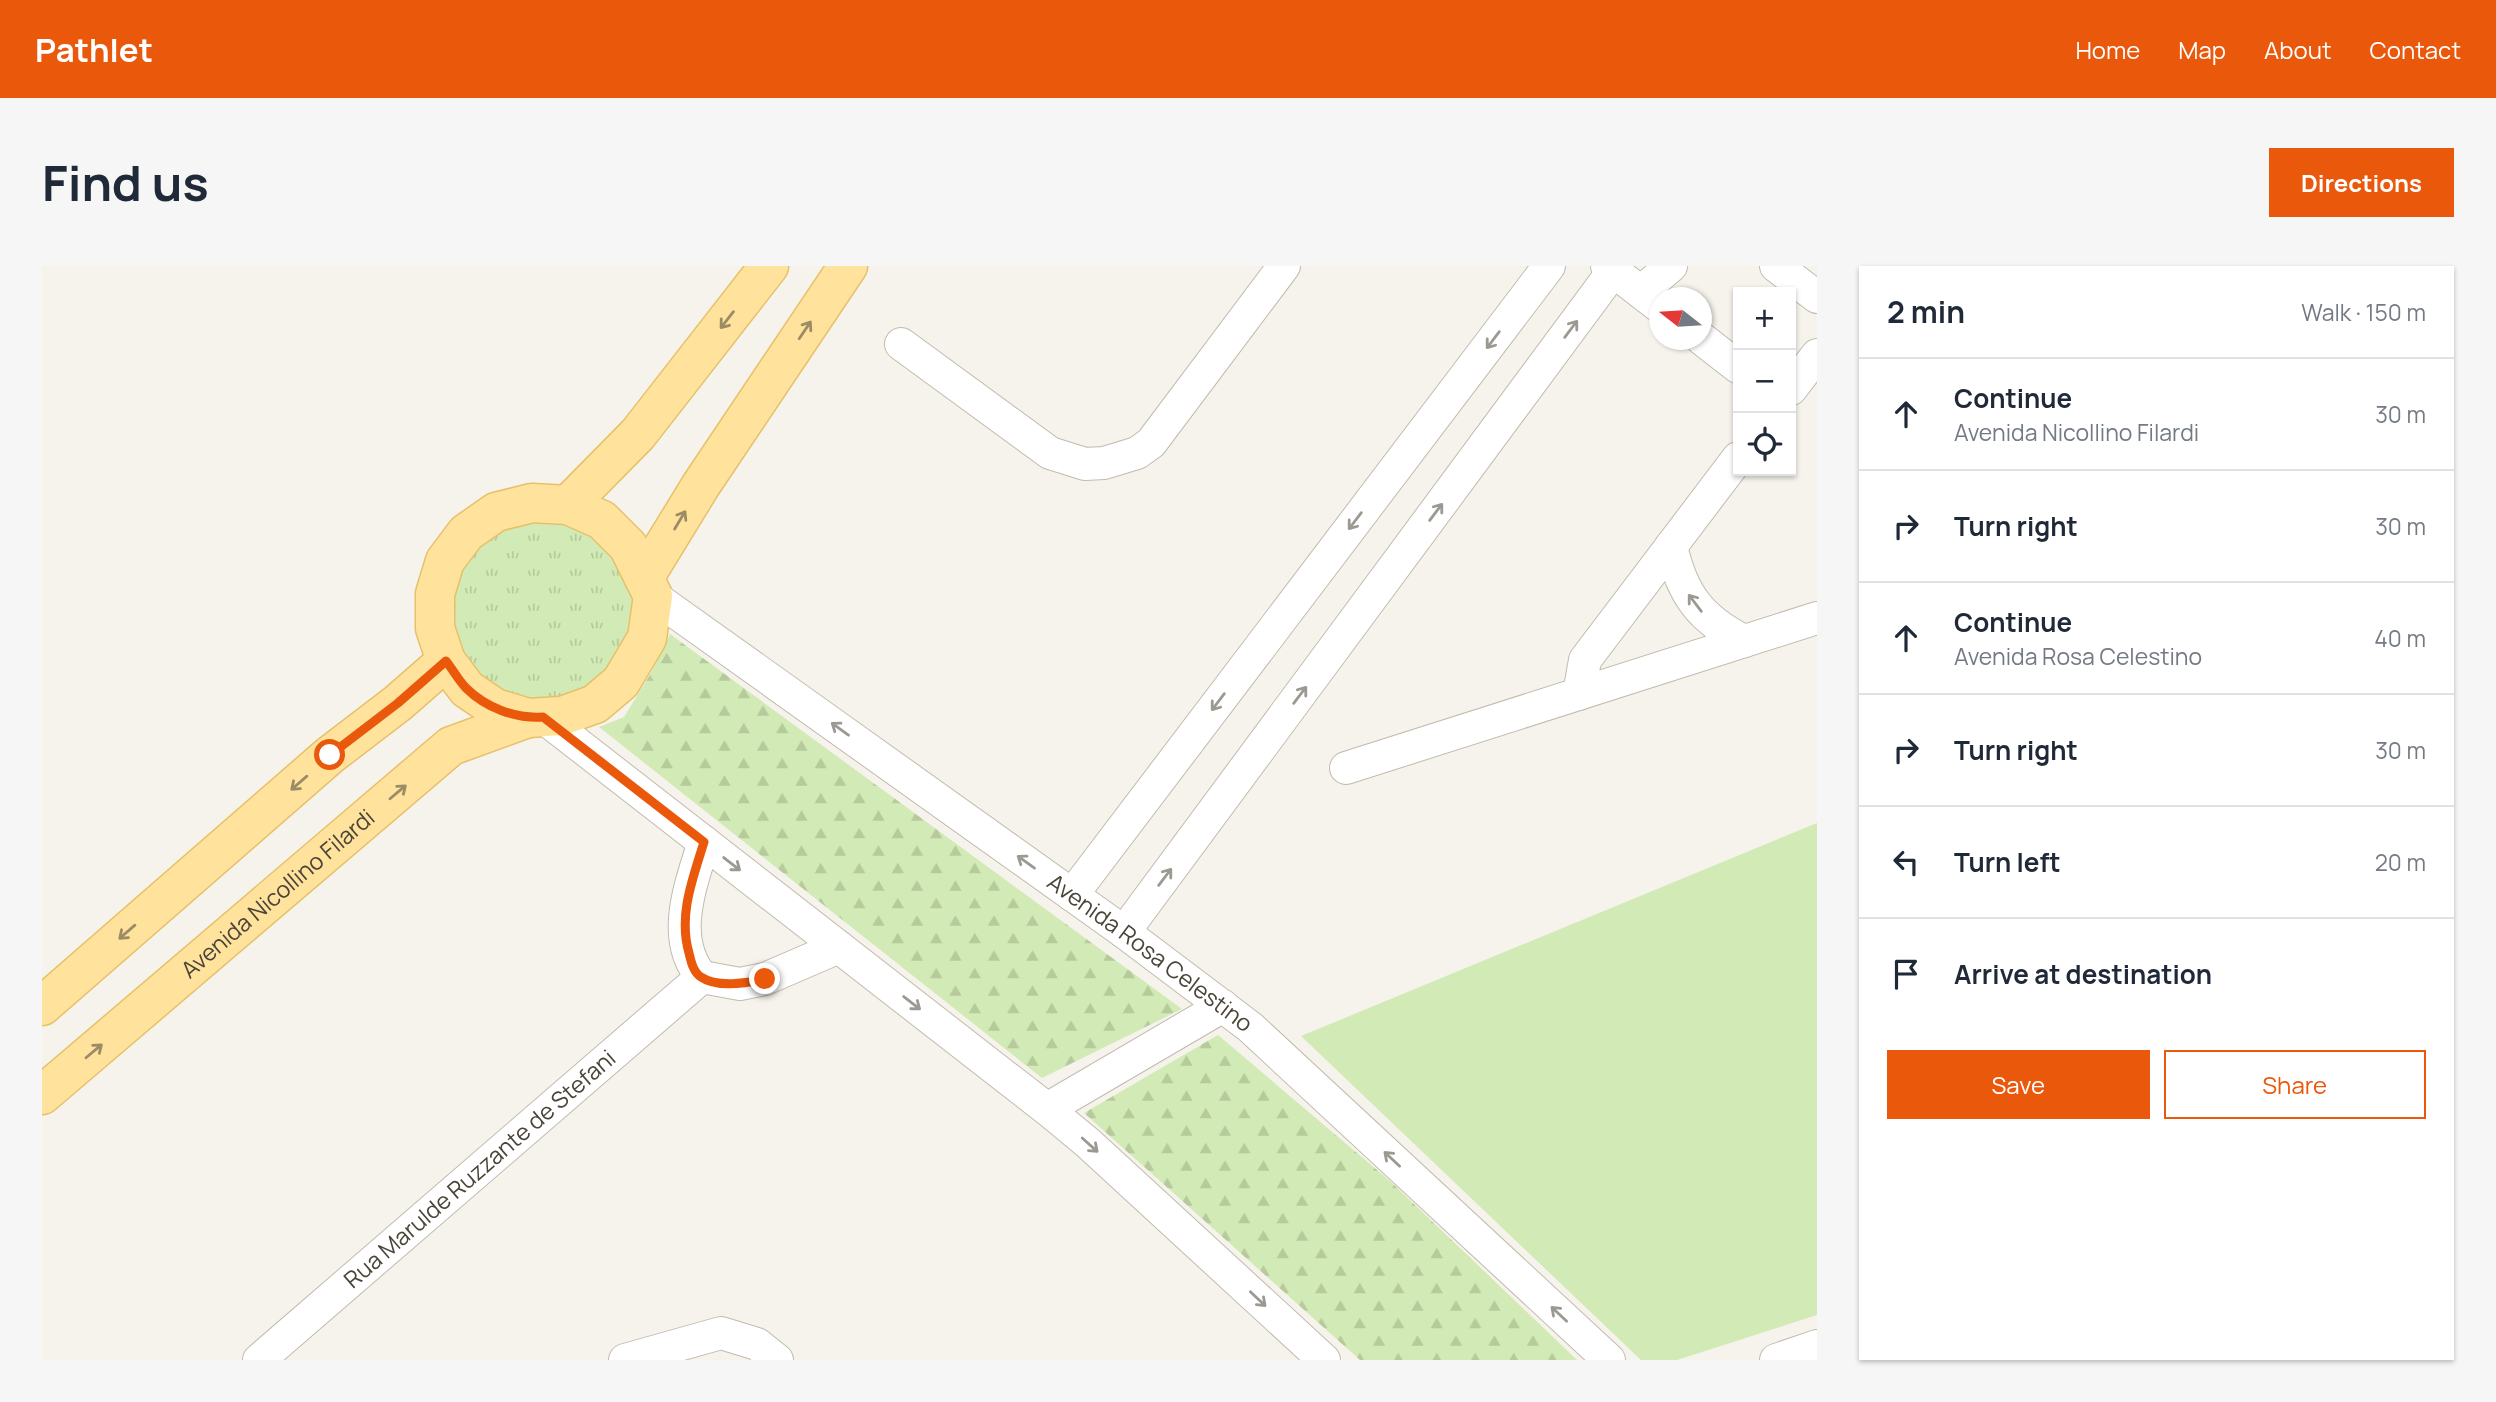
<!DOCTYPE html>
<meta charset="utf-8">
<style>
:root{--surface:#fff;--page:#f6f6f7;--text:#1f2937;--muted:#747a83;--line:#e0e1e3;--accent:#ea580c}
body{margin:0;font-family:Manrope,sans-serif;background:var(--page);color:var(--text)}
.controls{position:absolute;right:21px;top:21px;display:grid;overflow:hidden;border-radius:0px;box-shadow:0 2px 5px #0004}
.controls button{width:63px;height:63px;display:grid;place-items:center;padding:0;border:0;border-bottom:2px solid var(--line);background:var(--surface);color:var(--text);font:35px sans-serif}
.compass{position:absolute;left:1607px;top:21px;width:63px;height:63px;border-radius:50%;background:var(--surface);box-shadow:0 2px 5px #0004;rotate:287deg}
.stop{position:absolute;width:21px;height:21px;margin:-16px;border:5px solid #ea580c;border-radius:50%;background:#fff}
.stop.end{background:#ea580c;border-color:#fff;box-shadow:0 2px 7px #0008}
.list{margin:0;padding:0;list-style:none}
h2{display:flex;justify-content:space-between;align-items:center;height:91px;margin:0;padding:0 28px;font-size:30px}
h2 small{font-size:23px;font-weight:400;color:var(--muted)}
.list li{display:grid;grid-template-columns:46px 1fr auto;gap:21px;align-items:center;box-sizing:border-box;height:112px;padding:0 28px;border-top:2px solid var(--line)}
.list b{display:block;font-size:26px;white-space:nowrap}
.list p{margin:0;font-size:23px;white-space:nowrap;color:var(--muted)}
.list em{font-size:23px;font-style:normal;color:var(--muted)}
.actions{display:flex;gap:14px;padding:21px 28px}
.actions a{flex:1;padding:16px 0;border:2px solid var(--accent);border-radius:0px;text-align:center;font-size:24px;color:var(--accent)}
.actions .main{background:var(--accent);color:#fff}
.icon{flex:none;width:38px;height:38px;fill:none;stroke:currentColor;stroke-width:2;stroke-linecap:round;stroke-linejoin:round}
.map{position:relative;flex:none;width:1775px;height:1094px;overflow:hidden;border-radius:0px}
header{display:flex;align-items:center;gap:42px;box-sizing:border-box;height:98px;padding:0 35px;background:var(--accent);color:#fff}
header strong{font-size:33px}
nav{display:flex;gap:38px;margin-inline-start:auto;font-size:24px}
.intro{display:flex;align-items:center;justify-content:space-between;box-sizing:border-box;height:168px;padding:0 42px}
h1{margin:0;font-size:49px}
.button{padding:18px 32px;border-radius:0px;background:var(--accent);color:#fff;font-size:24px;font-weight:700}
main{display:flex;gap:42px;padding:0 42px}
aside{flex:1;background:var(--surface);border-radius:0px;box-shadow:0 2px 5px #0004}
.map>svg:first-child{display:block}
.grass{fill:url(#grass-tufts)}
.forest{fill:url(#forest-firs)}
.garden{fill:#d2eab5}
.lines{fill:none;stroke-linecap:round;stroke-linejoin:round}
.minor-casing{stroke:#c2bbae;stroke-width:34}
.major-casing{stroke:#e6c16a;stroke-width:41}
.minor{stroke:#fff;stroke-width:32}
.major{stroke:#ffe39c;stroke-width:38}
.oneway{stroke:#9c8c66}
.oneway2{stroke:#9c9892}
.route{stroke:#ea580c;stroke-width:9}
.labels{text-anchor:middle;stroke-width:5;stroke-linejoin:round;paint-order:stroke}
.street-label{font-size:23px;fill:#4b4439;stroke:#fff}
</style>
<header>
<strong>Pathlet</strong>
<nav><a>Home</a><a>Map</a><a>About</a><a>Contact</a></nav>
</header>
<div class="intro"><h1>Find us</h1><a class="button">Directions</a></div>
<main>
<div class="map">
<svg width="1775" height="1094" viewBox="0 0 1775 1094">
<defs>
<pattern id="grass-tufts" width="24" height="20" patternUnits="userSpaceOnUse" patternTransform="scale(1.75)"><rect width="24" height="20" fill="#d2eab5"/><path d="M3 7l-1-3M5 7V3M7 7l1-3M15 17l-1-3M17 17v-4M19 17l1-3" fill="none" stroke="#b6ca9c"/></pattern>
<pattern id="forest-firs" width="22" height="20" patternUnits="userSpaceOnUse" patternTransform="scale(1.75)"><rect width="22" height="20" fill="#d2eab5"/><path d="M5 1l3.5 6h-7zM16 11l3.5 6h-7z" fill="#b6ca9c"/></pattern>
</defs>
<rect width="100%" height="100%" fill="#f6f3ec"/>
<path class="grass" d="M492,248L553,264L590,314L594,346L588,377L547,424L519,435L489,436L461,428L436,411L418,386L408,358L417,299L435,275Z"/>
<g class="forest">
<path d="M628,368L1140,743L1000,812L557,461L582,451L609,407Z"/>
<path d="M1176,769L1348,915L1535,1094H1318L1042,847Z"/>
</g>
<path class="garden" d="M1775,557V1049L1635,1094H1599L1259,770Z"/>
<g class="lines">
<defs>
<g id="minor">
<path d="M1565,0L1618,41"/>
<path d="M1734,0L1775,31"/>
<path d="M1599,26L1629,0"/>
<path d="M1660,73L1696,101"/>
<path d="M859,78L1008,187L1043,198L1062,197L1095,187L1109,177L1242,0"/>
<path d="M1749,123L1775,89"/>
<path d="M1629,280C1640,328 1658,353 1702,375"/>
<path id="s1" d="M611,330L1082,666L1208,761L1567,1094"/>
<path d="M1537,428L1543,394L1696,192"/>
<path d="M501,451L1005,843L1046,877L1282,1094"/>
<path d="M1304,502L1775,352"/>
<path d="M662,576C649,618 627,673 660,711L698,718L723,713L797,681"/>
<path d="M1030,629L1507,0"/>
<path d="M1082,666L1575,0"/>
<path d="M1005,843L1181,740"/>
<path id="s2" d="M217,1094L660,711"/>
<path d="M583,1094L679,1067L715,1078L735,1094"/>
<path d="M1734,1094L1775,1080"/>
</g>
<g id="major">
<path d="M490,237L526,239L560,254L586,280L611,330L605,372L579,416L553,438L520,450L486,452L453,442L425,423L404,395L393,362V328L403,295L424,267L454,246Z"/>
<path d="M526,239L596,168L727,0"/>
<path d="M602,312L659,219L806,0"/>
<path d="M0,740L288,489L356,437L404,395"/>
<path id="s3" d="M0,829L409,480L486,452"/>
</g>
</defs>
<use href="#minor" class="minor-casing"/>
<use href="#major" class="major-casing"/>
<use href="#minor" class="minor"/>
<use href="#major" class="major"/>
</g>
<defs><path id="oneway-shaft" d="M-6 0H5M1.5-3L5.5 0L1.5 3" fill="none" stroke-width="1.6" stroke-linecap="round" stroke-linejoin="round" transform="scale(1.75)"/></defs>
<g class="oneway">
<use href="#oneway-shaft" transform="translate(685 54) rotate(128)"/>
<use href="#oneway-shaft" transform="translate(763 64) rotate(-56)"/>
<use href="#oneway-shaft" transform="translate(638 254) rotate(-59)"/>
<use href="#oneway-shaft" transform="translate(257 517) rotate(139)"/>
<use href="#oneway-shaft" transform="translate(356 526) rotate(-40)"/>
<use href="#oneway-shaft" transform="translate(85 666) rotate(139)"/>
<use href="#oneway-shaft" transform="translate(52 785) rotate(-40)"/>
</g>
<g class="oneway2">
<use href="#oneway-shaft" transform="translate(1529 63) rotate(-53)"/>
<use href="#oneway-shaft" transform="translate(1451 74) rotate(127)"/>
<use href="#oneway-shaft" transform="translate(1394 246) rotate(-53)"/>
<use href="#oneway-shaft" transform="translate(1313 255) rotate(127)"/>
<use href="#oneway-shaft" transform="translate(1653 337) rotate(-127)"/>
<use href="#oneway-shaft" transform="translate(1258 429) rotate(-53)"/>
<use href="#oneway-shaft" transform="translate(1176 436) rotate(127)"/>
<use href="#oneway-shaft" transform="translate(798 463) rotate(-144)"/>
<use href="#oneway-shaft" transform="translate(984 596) rotate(-144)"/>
<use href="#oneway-shaft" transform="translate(690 598) rotate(38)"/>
<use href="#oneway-shaft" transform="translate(1123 611) rotate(-53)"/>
<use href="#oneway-shaft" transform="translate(870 737) rotate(38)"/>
<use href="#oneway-shaft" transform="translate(1048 879) rotate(42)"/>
<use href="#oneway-shaft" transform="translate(1350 893) rotate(-137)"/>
<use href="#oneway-shaft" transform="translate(1216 1033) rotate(43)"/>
<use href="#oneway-shaft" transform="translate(1517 1048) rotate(-137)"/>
</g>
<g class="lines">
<path class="route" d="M288,489L356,437L404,395C411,404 417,415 424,422C444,442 474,453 501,451L662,576C651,612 636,649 647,687C649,695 651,706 659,711C675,722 706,717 723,713"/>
</g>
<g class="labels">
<g class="street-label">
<text dy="8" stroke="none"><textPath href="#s3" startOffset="310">Avenida Nicollino Filardi</textPath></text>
<text dy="8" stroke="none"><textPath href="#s1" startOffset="612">Avenida Rosa Celestino</textPath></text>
<text dy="8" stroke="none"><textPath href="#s2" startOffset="292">Rua Marulde Ruzzante de Stefani</textPath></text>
</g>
</g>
</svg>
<div class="controls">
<button>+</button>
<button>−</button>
<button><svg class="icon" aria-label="locate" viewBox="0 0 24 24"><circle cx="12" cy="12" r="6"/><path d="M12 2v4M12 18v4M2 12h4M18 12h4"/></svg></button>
</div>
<svg class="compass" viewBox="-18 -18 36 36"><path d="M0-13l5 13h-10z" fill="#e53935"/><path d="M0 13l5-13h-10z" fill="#747a83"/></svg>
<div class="stop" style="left:288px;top:489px"></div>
<div class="stop end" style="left:723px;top:713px"></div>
</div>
<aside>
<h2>2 min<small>Walk · 150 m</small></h2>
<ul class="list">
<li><svg class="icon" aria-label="ahead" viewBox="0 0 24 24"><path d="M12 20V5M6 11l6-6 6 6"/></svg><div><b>Continue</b><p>Avenida Nicollino Filardi</p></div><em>30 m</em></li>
<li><svg class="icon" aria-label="right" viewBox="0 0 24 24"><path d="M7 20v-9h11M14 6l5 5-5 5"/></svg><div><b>Turn right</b></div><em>30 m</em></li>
<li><svg class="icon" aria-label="ahead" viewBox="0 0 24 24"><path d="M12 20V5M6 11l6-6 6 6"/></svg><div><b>Continue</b><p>Avenida Rosa Celestino</p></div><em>40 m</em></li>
<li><svg class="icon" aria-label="right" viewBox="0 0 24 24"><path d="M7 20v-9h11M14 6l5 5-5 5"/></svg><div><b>Turn right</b></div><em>30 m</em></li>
<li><svg class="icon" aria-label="left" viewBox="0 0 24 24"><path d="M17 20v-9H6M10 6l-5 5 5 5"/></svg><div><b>Turn left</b></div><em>20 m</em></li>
<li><svg class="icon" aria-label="arrive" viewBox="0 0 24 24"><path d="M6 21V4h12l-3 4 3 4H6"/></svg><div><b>Arrive at destination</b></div></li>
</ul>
<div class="actions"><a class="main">Save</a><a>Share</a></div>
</aside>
</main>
